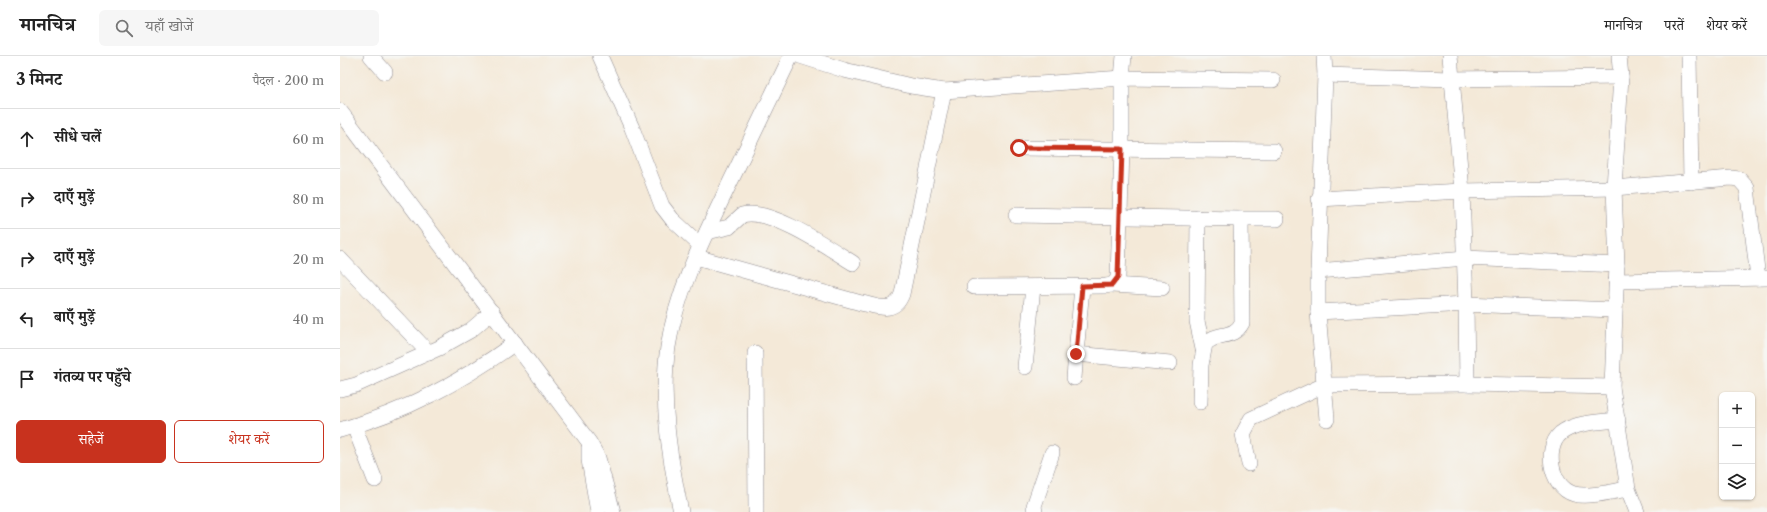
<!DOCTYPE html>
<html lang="hi">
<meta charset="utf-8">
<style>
:root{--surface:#fff;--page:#f6f6f6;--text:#222;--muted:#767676;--line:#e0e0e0;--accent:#c8321e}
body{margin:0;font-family:"Libre Caslon Text","Noto Serif Devanagari",serif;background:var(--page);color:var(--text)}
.controls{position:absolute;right:12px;bottom:12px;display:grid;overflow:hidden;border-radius:6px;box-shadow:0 1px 3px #0004}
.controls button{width:36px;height:36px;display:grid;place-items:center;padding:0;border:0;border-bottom:1px solid var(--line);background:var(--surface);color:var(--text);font:20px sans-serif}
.stop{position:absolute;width:12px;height:12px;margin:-9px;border:3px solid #c8321e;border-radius:50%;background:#fff}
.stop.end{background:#c8321e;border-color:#fff;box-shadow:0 1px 4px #0008}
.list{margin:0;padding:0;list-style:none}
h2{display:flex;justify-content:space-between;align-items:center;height:52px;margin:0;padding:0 16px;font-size:17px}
h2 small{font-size:13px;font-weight:400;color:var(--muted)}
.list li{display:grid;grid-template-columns:26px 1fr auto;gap:12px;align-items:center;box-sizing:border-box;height:60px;padding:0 16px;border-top:1px solid var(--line)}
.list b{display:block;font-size:15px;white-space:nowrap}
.list em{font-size:13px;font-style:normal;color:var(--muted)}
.actions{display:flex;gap:8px;padding:12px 16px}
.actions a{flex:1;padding:9px 0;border:1px solid var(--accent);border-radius:6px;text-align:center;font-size:14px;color:var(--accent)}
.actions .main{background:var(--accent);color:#fff}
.icon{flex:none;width:22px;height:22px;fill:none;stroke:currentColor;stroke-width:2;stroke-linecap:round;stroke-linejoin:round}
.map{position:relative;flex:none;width:1427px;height:456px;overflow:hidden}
header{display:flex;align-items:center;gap:24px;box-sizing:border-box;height:56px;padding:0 20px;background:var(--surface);border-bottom:1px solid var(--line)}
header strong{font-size:19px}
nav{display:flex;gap:22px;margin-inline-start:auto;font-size:14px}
.search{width:280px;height:36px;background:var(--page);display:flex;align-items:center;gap:10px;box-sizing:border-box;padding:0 14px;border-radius:6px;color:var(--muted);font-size:15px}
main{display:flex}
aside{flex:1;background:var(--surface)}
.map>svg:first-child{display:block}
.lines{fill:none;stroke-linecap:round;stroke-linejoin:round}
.minor-casing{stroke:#8b868a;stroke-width:16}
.minor{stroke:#fff;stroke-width:15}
.route{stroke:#c8321e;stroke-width:5}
</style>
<header>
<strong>मानचित्र</strong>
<div class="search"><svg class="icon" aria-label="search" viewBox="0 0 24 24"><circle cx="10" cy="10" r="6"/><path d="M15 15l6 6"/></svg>यहाँ खोजें</div>
<nav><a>मानचित्र</a><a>परतें</a><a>शेयर करें</a></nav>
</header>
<main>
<aside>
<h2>3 मिनट<small>पैदल · 200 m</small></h2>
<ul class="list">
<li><svg class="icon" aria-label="ahead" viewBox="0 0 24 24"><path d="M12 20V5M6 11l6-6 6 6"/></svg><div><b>सीधे चलें</b></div><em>60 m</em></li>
<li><svg class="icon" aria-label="right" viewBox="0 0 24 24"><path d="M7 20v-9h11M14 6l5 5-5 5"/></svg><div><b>दाएँ मुड़ें</b></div><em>80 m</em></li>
<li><svg class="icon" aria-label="right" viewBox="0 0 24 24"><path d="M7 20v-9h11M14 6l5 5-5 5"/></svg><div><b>दाएँ मुड़ें</b></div><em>20 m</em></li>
<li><svg class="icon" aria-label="left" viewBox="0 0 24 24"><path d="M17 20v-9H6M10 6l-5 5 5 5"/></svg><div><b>बाएँ मुड़ें</b></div><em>40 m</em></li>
<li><svg class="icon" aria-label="arrive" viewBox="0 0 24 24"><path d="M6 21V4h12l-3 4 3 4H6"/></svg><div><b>गंतव्य पर पहुँचे</b></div></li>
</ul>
<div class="actions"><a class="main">सहेजें</a><a>शेयर करें</a></div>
</aside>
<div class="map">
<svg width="1427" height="456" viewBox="0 0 1427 456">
<rect width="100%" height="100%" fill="#f6f6f2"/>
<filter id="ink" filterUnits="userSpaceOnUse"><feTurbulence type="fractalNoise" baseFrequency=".025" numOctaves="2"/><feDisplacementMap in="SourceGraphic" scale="8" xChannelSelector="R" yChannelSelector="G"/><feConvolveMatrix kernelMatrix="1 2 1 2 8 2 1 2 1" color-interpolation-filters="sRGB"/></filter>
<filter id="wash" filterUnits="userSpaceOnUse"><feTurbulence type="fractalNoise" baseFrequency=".012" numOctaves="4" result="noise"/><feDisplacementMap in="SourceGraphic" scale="16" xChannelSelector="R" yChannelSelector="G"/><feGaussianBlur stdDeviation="0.9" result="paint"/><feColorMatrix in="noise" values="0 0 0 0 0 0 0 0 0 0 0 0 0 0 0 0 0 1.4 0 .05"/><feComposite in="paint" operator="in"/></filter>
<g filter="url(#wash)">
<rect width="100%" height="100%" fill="#f4e9d8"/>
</g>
<g filter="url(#ink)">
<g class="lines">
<defs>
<g id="minor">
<path d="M31,0L45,16"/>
<path d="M260,0L292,72L322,150L332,163L360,189"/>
<path d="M460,0L504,14L571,30L604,35L782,22L933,24"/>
<path d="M984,0L985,19L978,215V256L987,363"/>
<path d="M1279,0L1281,21L1274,132L1277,209L1272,331L1288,433L1297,456"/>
<path d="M1349,0L1351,126"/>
<path d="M985,19L1111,23L1281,21"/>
<path d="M0,55L249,386L258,402L273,456"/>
<path d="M679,92L934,95"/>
<path d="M979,143L1122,135L1274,132L1391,122L1399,123L1407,132L1418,222"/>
<path d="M676,159L901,163H937"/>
<path d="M858,162L857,265L863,293"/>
<path d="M367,176L389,171L402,159C430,151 489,192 513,207"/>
<path d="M356,201L521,247C538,250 554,259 562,238L604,35"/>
<path d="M0,203L89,297"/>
<path d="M978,215L1125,202L1277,209"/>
<path d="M1276,225L1427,222"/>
<path d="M772,229L822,232"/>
<path d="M634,231L766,230C773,229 776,227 778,221L782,93V22L784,0"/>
<path d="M742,231L736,298L830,307"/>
<path d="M978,256L1126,248L1122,135L1110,0"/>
<path d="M415,297L416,456"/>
<path d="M685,311L693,231"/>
<path d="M734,322L736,298"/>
<path d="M1272,331L1127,328L1126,248L1274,254"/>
<path d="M0,333L16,329L99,292L131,274L152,256"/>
<path d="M860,346L861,309L865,288C877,275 893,284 902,267L901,163"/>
<path d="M1278,364C1261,366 1238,366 1224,375C1203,387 1209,431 1234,438C1247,442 1274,435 1288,433"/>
<path d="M14,370L35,424"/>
<path d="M0,374C67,355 119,327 175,287"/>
<path d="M249,391V404L258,456"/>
<path d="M909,408L903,378L911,363L984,329L1127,328"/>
<path d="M341,456C330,404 320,344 328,291C336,238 361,187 384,139C406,93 429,46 451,0"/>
<path d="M695,456L694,450L712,397"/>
</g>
</defs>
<use href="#minor" class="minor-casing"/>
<use href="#minor" class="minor"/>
</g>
</g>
<g class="lines" filter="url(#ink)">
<path class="route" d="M679,92L782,93L778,221L772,229L742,230L736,298"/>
</g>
</svg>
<div class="controls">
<button>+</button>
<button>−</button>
<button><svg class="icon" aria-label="layers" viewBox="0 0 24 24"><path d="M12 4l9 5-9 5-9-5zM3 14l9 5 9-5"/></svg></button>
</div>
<div class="stop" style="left:679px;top:92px"></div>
<div class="stop end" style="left:736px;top:298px"></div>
</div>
</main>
